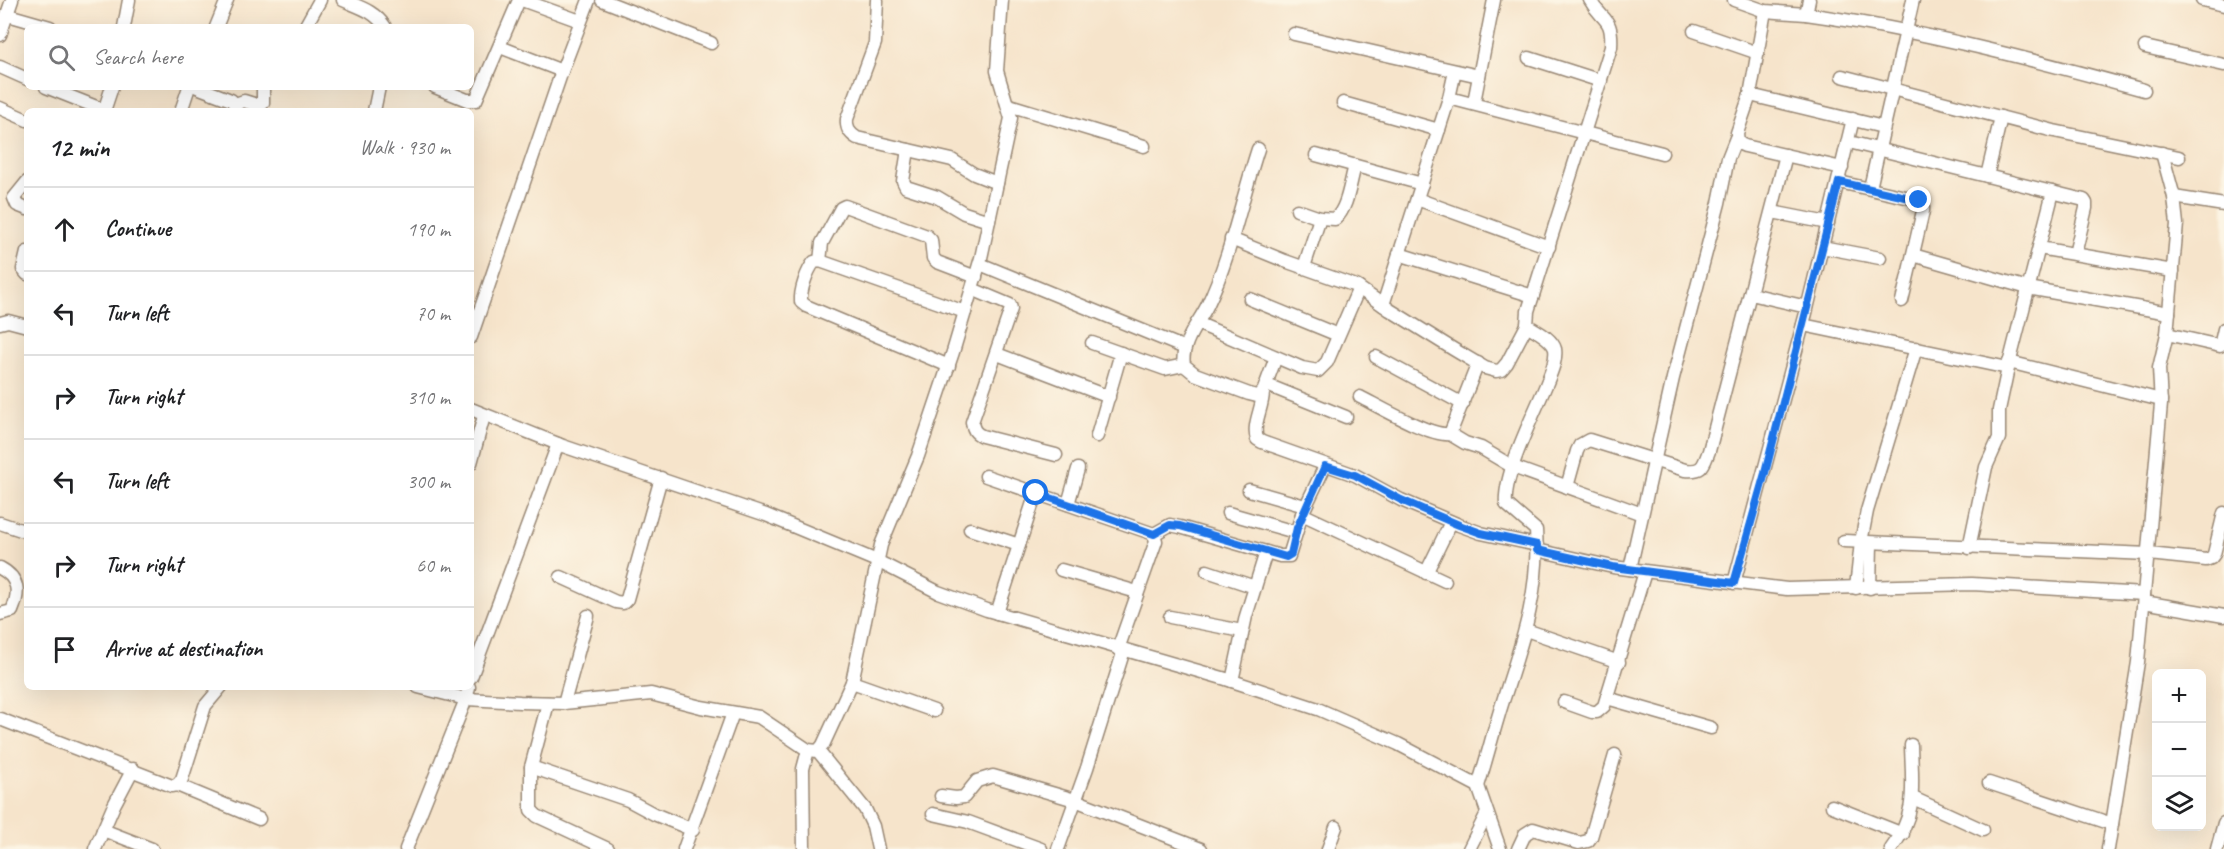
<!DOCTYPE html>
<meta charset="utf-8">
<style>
:root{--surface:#fff;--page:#f2f2f2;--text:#202124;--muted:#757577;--line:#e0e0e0}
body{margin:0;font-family:Caveat,sans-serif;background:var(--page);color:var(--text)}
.controls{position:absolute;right:18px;bottom:18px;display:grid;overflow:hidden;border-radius:9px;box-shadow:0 6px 24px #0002}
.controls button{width:54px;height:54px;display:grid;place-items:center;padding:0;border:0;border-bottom:2px solid var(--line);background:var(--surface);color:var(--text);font:30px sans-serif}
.stop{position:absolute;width:18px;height:18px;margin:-14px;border:4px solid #1a73e8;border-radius:50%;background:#fff}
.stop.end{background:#1a73e8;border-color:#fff;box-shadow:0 2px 6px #0008}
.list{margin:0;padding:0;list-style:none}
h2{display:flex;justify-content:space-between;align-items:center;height:78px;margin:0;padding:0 24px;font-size:26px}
h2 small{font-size:20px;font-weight:400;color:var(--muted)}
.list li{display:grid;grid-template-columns:39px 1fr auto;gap:18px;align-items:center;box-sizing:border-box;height:84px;padding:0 24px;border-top:2px solid var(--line)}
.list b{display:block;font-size:22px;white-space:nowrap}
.list em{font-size:20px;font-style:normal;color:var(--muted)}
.icon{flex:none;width:33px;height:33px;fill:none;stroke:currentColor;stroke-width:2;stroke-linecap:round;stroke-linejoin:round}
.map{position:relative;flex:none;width:2224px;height:849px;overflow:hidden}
.search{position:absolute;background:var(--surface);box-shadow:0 6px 24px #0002;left:24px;top:24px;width:450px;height:66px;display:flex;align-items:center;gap:15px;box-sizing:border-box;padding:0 21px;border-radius:9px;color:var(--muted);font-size:22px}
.panel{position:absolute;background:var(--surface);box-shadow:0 6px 24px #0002;left:24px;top:108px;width:450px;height:582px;border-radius:9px}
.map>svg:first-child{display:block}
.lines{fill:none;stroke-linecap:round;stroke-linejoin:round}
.minor-casing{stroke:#988774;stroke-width:15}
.minor{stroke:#fff;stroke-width:12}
.route{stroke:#1a73e8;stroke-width:8}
</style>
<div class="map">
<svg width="2224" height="849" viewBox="0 0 2224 849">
<rect width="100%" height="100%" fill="#fcf5e5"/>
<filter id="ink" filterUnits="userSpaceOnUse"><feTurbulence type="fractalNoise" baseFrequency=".0167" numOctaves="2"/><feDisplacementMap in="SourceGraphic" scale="12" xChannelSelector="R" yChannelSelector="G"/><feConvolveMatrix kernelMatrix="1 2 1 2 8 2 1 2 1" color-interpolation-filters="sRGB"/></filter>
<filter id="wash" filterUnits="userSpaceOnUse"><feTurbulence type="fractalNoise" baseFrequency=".008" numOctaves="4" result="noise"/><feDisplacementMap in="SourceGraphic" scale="24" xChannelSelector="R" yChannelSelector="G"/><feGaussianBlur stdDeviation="1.35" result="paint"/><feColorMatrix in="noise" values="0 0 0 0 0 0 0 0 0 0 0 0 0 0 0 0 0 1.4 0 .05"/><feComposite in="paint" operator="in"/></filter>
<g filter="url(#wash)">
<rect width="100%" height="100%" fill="#f6e4cb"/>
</g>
<g filter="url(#ink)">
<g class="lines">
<defs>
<g id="minor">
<path d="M343,0C359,7 375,11 385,27"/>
<path d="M522,0L580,21"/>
<path d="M602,0L711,43"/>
<path d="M877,0L875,43L847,119C846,128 849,133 857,138L952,160L974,174L997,183"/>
<path d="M1734,0L1765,11L1806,14L1809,0"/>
<path d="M2202,0L2224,5"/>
<path d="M1765,11L1750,95L1737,133L1738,143L1745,146L1842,168"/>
<path d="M1806,14C1920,30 2034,60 2144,90"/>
<path d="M8,15L50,27"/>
<path d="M124,27L129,0"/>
<path d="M216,27L227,0"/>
<path d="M305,27L320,0"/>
<path d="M1694,31L1758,53"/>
<path d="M1294,34L1479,76"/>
<path d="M0,35L12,0"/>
<path d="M500,47L562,71"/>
<path d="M2145,47L2224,65"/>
<path d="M1529,58L1601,81"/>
<path d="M0,67L27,79"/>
<path d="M1842,76L2054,131L2179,157"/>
<path d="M46,87L104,110"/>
<path d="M197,87L231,100L235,104V111"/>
<path d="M435,87L467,100H476L519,0"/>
<path d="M1750,95L1883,127"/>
<path d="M1449,98L1662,153"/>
<path d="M1474,102L1494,0"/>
<path d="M1343,103L1439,130"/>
<path d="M235,104L244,101L260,106L263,103V87"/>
<path d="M1009,105L1144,146"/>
<path d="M0,108L27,120"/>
<path d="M104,111L112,87"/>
<path d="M181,111L189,87"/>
<path d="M374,111L379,87"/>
<path d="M1849,142L2084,200L2086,203V208L2075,254"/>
<path d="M1258,149C1241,201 1231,256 1207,306C1198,324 1180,344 1184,365L1195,374L1249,394L1257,396L1263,392L1276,357"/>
<path d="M908,150L903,181L906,187L937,197L964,213L989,221"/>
<path d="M2162,153L2174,197L2177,224L2167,334"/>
<path d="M1316,155L1422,184"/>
<path d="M1987,176L2001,117"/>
<path d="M27,182L14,198L17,205L27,209"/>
<path d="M1839,182L1919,200L1923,205V211L1902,301"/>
<path d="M1870,188L1913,0"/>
<path d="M2174,197L2224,205"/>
<path d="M1417,199L1549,247"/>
<path d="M1297,210L1320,218L1335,219C1348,208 1350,182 1355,166"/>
<path d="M1772,212L1828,223"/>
<path d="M1231,239L1285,261L1356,286L1390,310L1453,349L1485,368L1496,371L1501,370L1507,363L1527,325"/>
<path d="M1822,247L1880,258"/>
<path d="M2039,248L2173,271"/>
<path d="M27,252L23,269L27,274"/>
<path d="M1399,254L1533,296"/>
<path d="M1913,255L2028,288L2169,313"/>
<path d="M820,261L822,243L841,208L845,206L927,236L931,240L933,258L937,262L976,277"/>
<path d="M980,264L1185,348"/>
<path d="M1304,267L1320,218"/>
<path d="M972,289L1010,305L1011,309L972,422C973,429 975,433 982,436L1056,455"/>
<path d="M1751,294L1807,307"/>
<path d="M1250,299L1338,335"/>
<path d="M1383,305L1449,98L1455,71"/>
<path d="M0,323L8,321L27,326"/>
<path d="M1197,323L1302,368L1318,371L1327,362L1359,288"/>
<path d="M1803,325L2008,368"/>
<path d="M471,337L562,71L589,0"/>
<path d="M1092,343L1165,369L1184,365"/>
<path d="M997,354L1109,397"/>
<path d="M1376,357L1463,404"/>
<path d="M2009,362L2161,400"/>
<path d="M949,366L806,306L801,302C800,290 807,271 814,262L820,261L965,312"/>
<path d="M1267,385L1346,417"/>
<path d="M1263,392C1263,408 1252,424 1257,439L1262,442L1355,475L1401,500L1459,525L1481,533L1537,545"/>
<path d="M1360,397C1380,407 1431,437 1450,434L1478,363"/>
<path d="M471,409L563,446L766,515L877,561L938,592L987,610L1226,679L1318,709L1398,744L1478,786L1500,849"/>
<path d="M1450,434L1465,443L1481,448L1513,467L1642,514"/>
<path d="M1097,436L1121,353"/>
<path d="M471,463L484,416"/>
<path d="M986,476L1154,534L1156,541L1118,649"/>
<path d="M1567,487L1577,451L1580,445L1589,440L1685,470C1703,472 1703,466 1709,451L1786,155"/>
<path d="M1249,490L1305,506"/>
<path d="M1068,504L1078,469"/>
<path d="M1228,513L1295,532"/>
<path d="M1302,514L1445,581"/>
<path d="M0,523L27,532"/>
<path d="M970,529L1019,545"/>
<path d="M1154,534L1170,525L1180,527L1280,556H1289L1302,514L1325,466"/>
<path d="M1844,541L2149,554L2206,560L2211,558L2214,554L2224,513"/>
<path d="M1969,548L1986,467L1999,438V410L2008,368L2053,192"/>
<path d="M1537,550L1613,567L1787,589L1972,584L2144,594"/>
<path d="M0,568C19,578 20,592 12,611L0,614"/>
<path d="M1630,569L1673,378L1719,203L1728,158L1736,138"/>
<path d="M1061,570L1137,592"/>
<path d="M1207,571L1255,587"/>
<path d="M1426,573L1451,522"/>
<path d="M561,577L616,602L623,603L627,599L661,478"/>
<path d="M1734,583L1806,313L1853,119"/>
<path d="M1856,588L1861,542L1867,511L1916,348"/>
<path d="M1870,588L1871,543"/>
<path d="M2144,602L2224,616"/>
<path d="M997,613L1036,493"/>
<path d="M1170,617L1242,631"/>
<path d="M1526,630L1619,662"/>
<path d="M471,677L558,444"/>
<path d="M1232,681L1246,616L1266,552"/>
<path d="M852,682L934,711"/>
<path d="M418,687L466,699L520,702L564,703L651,694L701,707L759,717L808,750L818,751L823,745L852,682L881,545L918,456L953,352L981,258L1011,118L997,71L1002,0"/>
<path d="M1607,698L1711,728"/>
<path d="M1564,702L1592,712H1597L1604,706L1645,572"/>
<path d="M548,703L531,767V810L537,816L608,849"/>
<path d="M564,703L588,616"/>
<path d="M0,719L172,786L177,785L182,779L205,706L221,687"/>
<path d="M818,751L865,809L873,826L878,849"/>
<path d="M531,767L628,800L654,814L693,830"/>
<path d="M1989,783L2112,824"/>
<path d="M177,785L259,819"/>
<path d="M1478,786C1487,758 1494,729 1503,701C1522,642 1540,593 1536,530L1506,504C1503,475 1534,414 1546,385C1550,375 1557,361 1555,349C1552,338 1536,331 1527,325L1528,311L1611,47C1613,16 1602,22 1590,0"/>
<path d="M941,796L956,798L964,797L977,781L993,776L1075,800L1201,849"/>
<path d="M1913,798L1983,830"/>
<path d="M1832,806L1903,834"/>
<path d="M933,814L968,822L1041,849"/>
<path d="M103,830L152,849"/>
<path d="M95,849L114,805L133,769"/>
<path d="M406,849L466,699L469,687"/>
<path d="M684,849L733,713"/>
<path d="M804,849L803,769L808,750"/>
<path d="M1058,849L1087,768L1124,650"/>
<path d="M1328,849L1336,827"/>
<path d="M1469,849L1487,813"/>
<path d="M1518,849L1525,834L1533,829L1579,843L1588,841L1591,837L1615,755"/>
<path d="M1891,849C1918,814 1912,786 1911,745"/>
<path d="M2108,849L2138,662L2161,404L2159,368L2167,334L2220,346L2224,329"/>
<path d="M2217,849L2224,823"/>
</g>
</defs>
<use href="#minor" class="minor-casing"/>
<use href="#minor" class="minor"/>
</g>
</g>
<g class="lines" filter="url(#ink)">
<path class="route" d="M1036,493L1154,534L1170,525L1180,526L1286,557L1291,554L1297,528L1325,466L1355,475L1401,500L1459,525L1481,533L1537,545V550L1613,567L1734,583L1765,473L1839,182L1919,200"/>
</g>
</svg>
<div class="controls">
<button>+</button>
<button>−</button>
<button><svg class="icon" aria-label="layers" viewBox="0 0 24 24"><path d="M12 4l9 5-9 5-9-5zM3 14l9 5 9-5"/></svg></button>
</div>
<div class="stop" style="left:1036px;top:493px"></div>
<div class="stop end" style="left:1919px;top:200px"></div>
<div class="search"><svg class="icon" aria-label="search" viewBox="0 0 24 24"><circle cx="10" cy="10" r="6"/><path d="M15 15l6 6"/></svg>Search here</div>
<section class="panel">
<h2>12 min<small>Walk · 930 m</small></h2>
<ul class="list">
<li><svg class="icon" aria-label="ahead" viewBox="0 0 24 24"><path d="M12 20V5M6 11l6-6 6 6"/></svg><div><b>Continue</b></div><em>190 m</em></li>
<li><svg class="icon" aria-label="left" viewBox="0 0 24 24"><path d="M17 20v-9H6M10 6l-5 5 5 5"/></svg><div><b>Turn left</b></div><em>70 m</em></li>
<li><svg class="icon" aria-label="right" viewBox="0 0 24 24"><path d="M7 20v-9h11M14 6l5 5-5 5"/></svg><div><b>Turn right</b></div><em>310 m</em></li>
<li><svg class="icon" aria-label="left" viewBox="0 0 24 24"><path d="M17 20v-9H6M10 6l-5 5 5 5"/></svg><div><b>Turn left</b></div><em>300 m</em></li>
<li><svg class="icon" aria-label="right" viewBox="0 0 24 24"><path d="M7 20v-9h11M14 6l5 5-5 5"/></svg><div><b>Turn right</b></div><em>60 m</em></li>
<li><svg class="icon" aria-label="arrive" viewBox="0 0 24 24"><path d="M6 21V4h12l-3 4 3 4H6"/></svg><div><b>Arrive at destination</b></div></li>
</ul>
</section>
</div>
